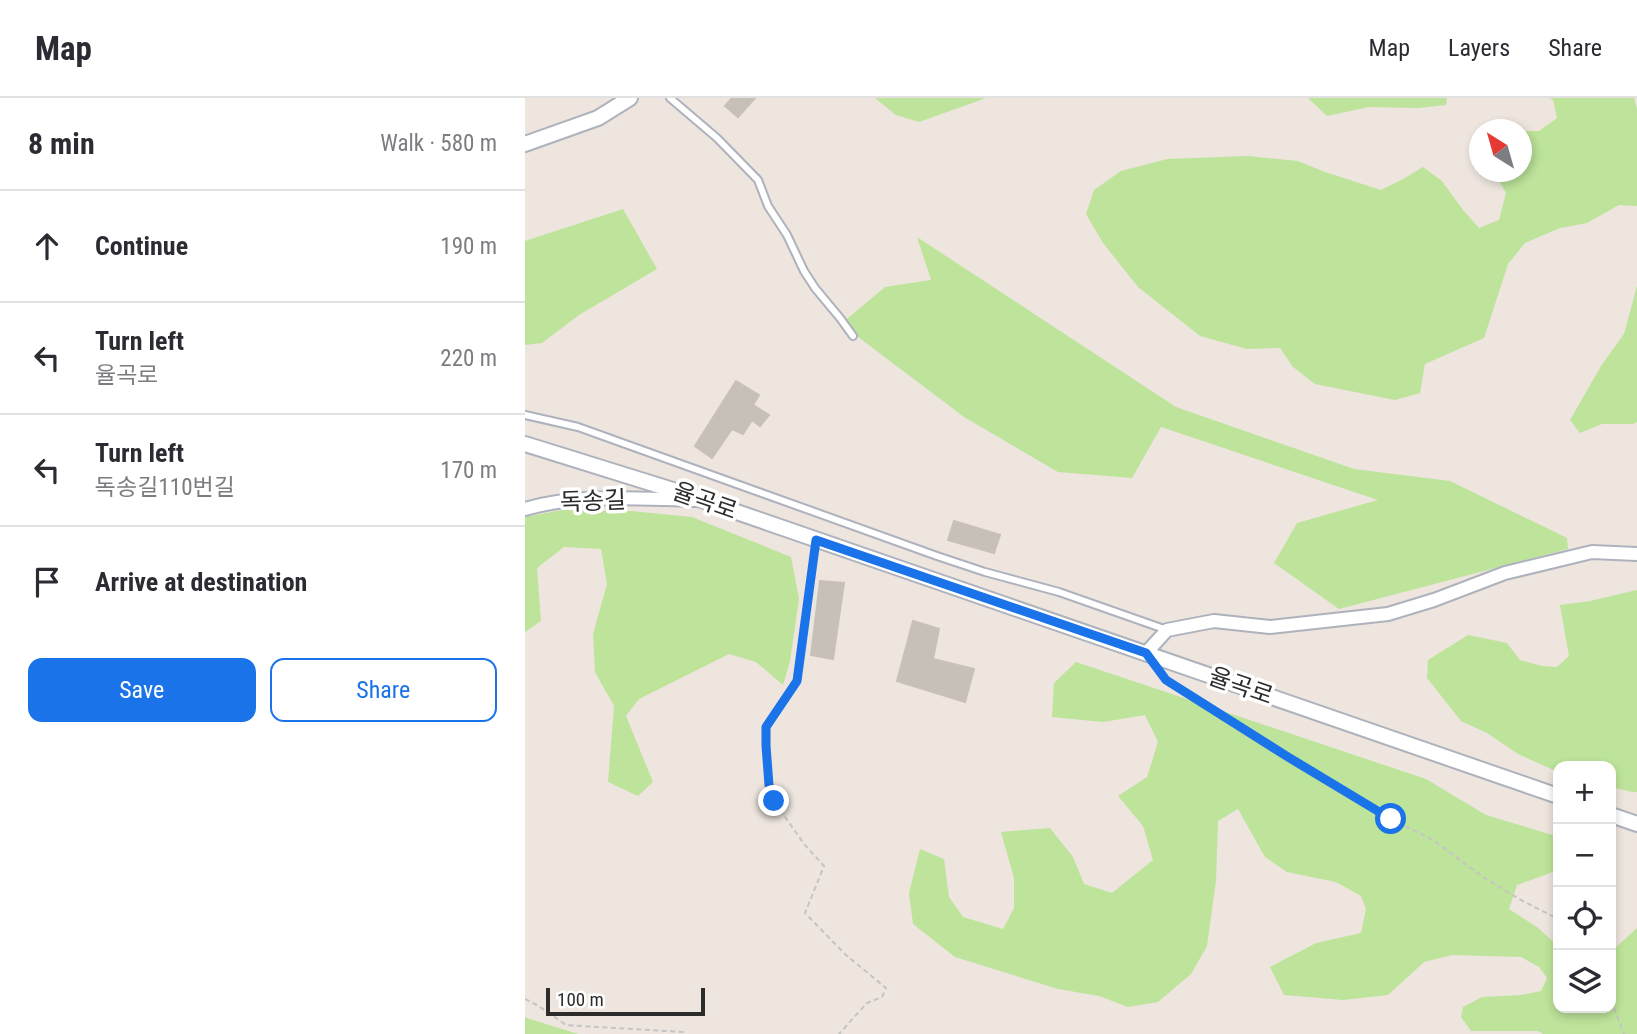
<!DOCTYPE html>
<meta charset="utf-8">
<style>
:root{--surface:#fff;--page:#f7f7f7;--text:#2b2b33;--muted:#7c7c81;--line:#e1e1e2;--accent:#1a73e8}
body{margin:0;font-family:"Roboto Condensed","Noto Sans KR",sans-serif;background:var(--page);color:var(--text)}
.controls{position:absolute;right:21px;bottom:21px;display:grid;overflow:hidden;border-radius:14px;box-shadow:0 4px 10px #0003}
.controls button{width:63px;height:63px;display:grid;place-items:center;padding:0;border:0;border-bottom:2px solid var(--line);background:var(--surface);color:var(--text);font:35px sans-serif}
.compass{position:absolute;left:944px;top:21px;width:63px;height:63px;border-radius:50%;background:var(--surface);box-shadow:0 4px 10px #0003;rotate:323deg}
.scale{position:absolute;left:21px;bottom:18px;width:159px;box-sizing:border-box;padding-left:7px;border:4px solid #2c2c2c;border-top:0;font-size:19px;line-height:24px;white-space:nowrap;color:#2c2c2c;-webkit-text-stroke:5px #fff;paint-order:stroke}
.stop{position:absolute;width:21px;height:21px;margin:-16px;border:5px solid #1a73e8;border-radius:50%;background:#fff}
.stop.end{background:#1a73e8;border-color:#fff;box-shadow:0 2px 7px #0008}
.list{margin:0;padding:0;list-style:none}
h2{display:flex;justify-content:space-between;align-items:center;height:91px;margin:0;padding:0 28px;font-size:30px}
h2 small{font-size:23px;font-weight:400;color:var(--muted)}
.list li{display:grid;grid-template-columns:46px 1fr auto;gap:21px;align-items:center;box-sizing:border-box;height:112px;padding:0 28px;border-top:2px solid var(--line)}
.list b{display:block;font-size:26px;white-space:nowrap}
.list p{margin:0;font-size:23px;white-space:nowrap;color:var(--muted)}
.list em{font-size:23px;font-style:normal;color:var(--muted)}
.actions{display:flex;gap:14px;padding:21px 28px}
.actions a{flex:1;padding:16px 0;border:2px solid var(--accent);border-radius:14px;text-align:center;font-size:24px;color:var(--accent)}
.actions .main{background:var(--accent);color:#fff}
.icon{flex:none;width:38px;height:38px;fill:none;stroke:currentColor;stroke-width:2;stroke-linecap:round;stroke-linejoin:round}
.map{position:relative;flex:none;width:1112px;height:936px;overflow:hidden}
header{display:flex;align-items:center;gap:42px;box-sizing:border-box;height:98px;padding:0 35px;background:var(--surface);border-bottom:2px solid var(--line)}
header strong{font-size:33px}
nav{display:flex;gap:38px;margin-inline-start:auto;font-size:24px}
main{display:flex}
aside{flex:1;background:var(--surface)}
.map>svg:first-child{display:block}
.green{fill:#bde49a}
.building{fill:#c6c0b9;stroke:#c9c0b7;stroke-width:2}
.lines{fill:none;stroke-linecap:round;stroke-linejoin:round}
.service-casing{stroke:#aeb2bc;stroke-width:10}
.minor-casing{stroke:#aeb2bc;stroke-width:16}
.tertiary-casing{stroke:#aeb2bc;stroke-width:18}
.path{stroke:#c4c4c4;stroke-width:2;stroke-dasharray:5 3.5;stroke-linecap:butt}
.service{stroke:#fff;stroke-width:6}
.minor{stroke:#fff;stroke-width:12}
.tertiary{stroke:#fff;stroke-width:14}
.route{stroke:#1a73e8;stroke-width:9}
.labels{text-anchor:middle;stroke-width:7;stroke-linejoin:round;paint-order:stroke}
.street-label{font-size:24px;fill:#2c2c2c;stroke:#fff}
</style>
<header>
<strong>Map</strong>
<nav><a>Map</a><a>Layers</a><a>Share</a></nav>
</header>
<main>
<aside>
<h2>8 min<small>Walk · 580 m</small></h2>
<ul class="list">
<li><svg class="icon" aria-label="ahead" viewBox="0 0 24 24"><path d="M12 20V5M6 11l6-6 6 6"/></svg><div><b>Continue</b></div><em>190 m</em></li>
<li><svg class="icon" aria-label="left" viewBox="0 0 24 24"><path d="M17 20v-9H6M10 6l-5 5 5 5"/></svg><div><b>Turn left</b><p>율곡로</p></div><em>220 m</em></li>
<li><svg class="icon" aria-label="left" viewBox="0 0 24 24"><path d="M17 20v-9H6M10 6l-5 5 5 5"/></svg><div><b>Turn left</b><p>독송길110번길</p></div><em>170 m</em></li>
<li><svg class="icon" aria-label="arrive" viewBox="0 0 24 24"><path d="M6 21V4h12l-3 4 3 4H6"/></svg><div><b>Arrive at destination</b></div></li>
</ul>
<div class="actions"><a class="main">Save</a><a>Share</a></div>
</aside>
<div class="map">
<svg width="1112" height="936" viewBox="0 0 1112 936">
<rect width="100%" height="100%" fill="#ede5de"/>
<g class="green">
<path d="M350,0H461L394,24L371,17Z"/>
<path d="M783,0H922L921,7L893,10L844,9L802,18Z"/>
<path d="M1024,0H1109L1112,11V108L1094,107L1062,125L1035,130L1000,145L983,166L959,240L900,266L895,295L870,302L790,286L768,269L755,250L722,251L675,238L613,189L578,145L561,116L569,92L596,73L642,61L723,58L773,63L800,74L856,92L880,80L898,69L917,83L938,112L954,130L974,122L981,95L969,74H996L997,33H1014L1032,20L1028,2Z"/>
<path d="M98,111L132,171L54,217L17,245L0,247V143Z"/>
<path d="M392,139L651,309L829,371L925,383L1042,440L1043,451L814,511L749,465L772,425L853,402L636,329L607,380L533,374L439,319L316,226L360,189L406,182Z"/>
<path d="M1112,188V324L1108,326H1077L1055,335L1045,322L1076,268L1099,236Z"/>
<path d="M37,412L106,413L167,419L266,459L274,501L265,563L258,587L231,564L204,556L114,601L101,618L128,684L113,698L83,684L89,608L70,574L68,536L82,486L76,451L39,449L12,470L16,523L0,534V419Z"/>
<path d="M1112,492V694H1107L1086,689V668H1033V674L993,656L962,635L936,623L902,580L903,562L943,537L982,545L995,562L1017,568L1032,569L1044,558L1035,507L1065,503Z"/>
<path d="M551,564L901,681L961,717L1031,738L1033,740V772L992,787L984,811L1012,829L1033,848V910H1086V852H1088L1112,830V936H1018L1013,933H946L936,919L938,909L957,899L996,897L1016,893L1022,880L1014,869L996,859L927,857L899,864L863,897L818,902L759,897L745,869L791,845L836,835L841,811L836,798L811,784L762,774L740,759L713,711L693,723L691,783L682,848L666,876L633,904L603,909L574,898L533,891L430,859L388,826L384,795L395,751L419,761L424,799L438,819L478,831L489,810V780L476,734L525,730L548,759L559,786L587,795L628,762L618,728L593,698L622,679L633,644L620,617L578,624L527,619L529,585Z"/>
<path d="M0,919L5,921L53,936H0Z"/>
</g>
<g class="building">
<path d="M207,0H230L213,19L200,8Z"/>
<path d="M211,283L234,297L228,307L244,317L235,328L227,322L218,336L207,331L187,360L170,348Z"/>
<path d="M429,423L475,437L469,455L423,442Z"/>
<path d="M295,483L319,485L308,561L286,557Z"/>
<path d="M388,523L414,531L408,561L449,571L440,604L372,583Z"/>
</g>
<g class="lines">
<defs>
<g id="service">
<path d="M145,0L192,40L233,82L243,108L262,137L279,173L290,190L315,220L328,238"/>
<path d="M0,317L53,329L412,458L460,474L534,494L642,532"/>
</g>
<g id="minor">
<path d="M0,411C55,395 114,401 170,402"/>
<path d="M621,555L642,532L689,523L745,529L863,516L909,502L980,475L1067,454L1112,456"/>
</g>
<g id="tertiary">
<path d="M0,46L73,20L105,0"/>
<path d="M0,346L151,393L1033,698"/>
<path d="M1086,717L1112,726"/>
</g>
</defs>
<use href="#service" class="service-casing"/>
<use href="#minor" class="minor-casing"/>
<use href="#tertiary" class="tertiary-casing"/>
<g class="path">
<path d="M290,453L272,583L241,629V648L244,687L249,703L279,746L299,768L280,815L321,857L361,890L357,899L342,905L314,936"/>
<path d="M636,575L641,582L812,689L866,721L908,742L958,779L994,801L1033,821"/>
<path d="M0,901L12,907L41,927L158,934L161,936"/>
<path d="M1086,902L1099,936"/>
</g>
<use href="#service" class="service"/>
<use href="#minor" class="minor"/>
<use href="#tertiary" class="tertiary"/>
</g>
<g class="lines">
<path class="route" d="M249,703L244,687L241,648V629L272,583L291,442L621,555L641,582L763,659L866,721"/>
</g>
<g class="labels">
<g class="street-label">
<text transform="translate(68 403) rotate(-2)" y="8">독송길</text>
<text transform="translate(180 403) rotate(19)" y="8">율곡로</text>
<text transform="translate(716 588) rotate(19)" y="8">율곡로</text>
</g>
</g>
</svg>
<div class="controls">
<button>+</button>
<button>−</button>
<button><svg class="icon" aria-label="locate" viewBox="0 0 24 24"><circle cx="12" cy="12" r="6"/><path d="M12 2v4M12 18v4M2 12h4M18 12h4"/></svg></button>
<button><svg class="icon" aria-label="layers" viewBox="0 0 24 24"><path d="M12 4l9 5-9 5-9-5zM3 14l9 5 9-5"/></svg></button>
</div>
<svg class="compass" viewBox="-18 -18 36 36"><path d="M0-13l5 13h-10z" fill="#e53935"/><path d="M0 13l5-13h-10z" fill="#7c7c81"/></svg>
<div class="scale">100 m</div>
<div class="stop" style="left:866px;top:721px"></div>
<div class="stop end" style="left:249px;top:703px"></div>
</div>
</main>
